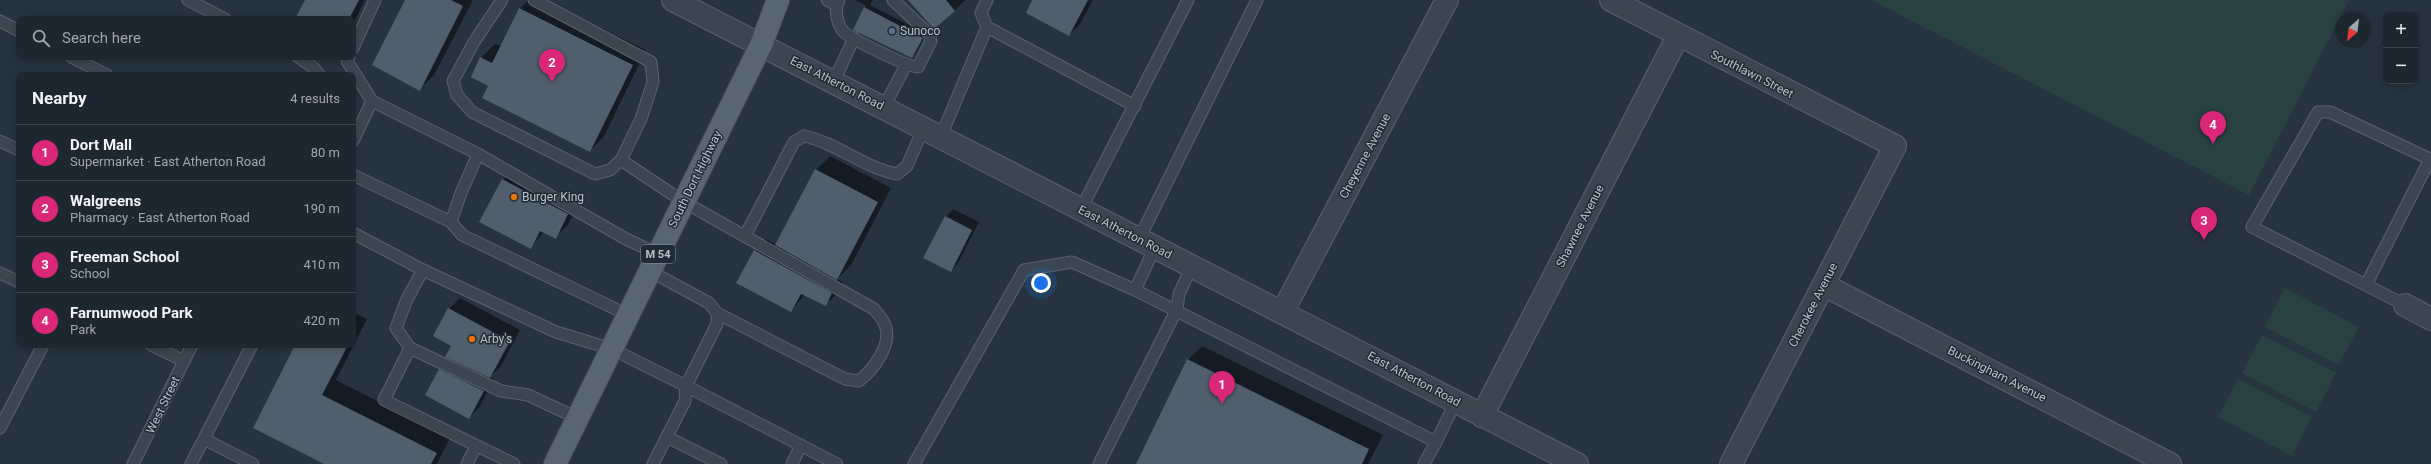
<!DOCTYPE html>
<meta charset="utf-8">
<style>
:root{--surface:#1d2730;--page:#252f38;--text:#f1f3f6;--muted:#a0a5ab;--line:#3b444c;--accent:#db2777}
body{margin:0;font-family:Roboto,sans-serif;background:var(--page);color:var(--text)}
.controls{position:absolute;right:12px;top:12px;display:grid;overflow:hidden;border-radius:8px;box-shadow:0 2px 6px #0003}
.controls button{width:36px;height:36px;display:grid;place-items:center;padding:0;border:0;border-bottom:1px solid var(--line);background:var(--surface);color:var(--text);font:20px sans-serif}
.compass{position:absolute;left:2335px;top:12px;width:36px;height:36px;border-radius:50%;background:var(--surface);box-shadow:0 2px 6px #0003;rotate:208deg}
.you{position:absolute;left:1041px;top:283px;width:14px;height:14px;margin:-10px;border:3px solid #fff;border-radius:50%;background:#1a73e8;box-shadow:0 0 0 6px #1a73e833}
.badge{display:grid;place-items:center;width:26px;height:26px;border-radius:50%;background:var(--accent);color:#fff;font-size:13px;font-weight:700}
.pin{position:absolute;translate:-50% -33px;filter:drop-shadow(0 1px 2px #0008)}
.pin::after{content:'';position:absolute;top:21px;width:14px;height:12px;background:inherit;clip-path:polygon(0 0,100% 0,50% 100%)}
.list{margin:0;padding:0;list-style:none}
h2{display:flex;justify-content:space-between;align-items:center;height:52px;margin:0;padding:0 16px;font-size:17px}
h2 small{font-size:13px;font-weight:400;color:var(--muted)}
.list li{display:grid;grid-template-columns:26px 1fr auto;gap:12px;align-items:center;box-sizing:border-box;height:56px;padding:0 16px;border-top:1px solid var(--line)}
.list b{display:block;font-size:15px;white-space:nowrap}
.list p{margin:0;font-size:13px;white-space:nowrap;color:var(--muted)}
.list em{font-size:13px;font-style:normal;color:var(--muted)}
.icon{flex:none;width:22px;height:22px;fill:none;stroke:currentColor;stroke-width:2;stroke-linecap:round;stroke-linejoin:round}
.map{position:relative;flex:none;width:2431px;height:464px;overflow:hidden}
.search{position:absolute;background:var(--surface);box-shadow:0 2px 6px #0003;left:16px;top:16px;width:340px;height:44px;display:flex;align-items:center;gap:10px;box-sizing:border-box;padding:0 14px;border-radius:8px;color:var(--muted);font-size:15px}
.panel{position:absolute;background:var(--surface);box-shadow:0 2px 6px #0003;left:16px;top:72px;width:340px;height:276px;border-radius:8px}
.map>svg:first-child{display:block}
.green{fill:#294141}
.shadow{fill:#0007}
.building{fill:#505f6b}
.lines{fill:none;stroke-linecap:round;stroke-linejoin:round}
.service-casing{stroke:#58646d;stroke-width:13}
.minor-casing{stroke:#58646d;stroke-width:24}
.tertiary-casing{stroke:#58646d;stroke-width:24}
.primary-casing{stroke:#444f59;stroke-width:24}
.service{stroke:#3b4650;stroke-width:11}
.minor{stroke:#3b4650;stroke-width:22}
.tertiary{stroke:#3b4650;stroke-width:22}
.primary{stroke:#596570;stroke-width:22}
.service-dot{fill:#5c6f8a;stroke:#1f2b35;stroke-width:1.5}
.food-dot{fill:#e8710a;stroke:#1f2b35;stroke-width:1.5}
.labels{text-anchor:middle;stroke-width:3;stroke-linejoin:round;paint-order:stroke}
.shield{fill:#1f2b35;stroke:#89949d;stroke-width:1}
.shield-label{font-size:11px;font-weight:bold;fill:#b7c1ca}
.poi-label{font-size:12px;fill:#b7c1ca;stroke:#1f2b35;text-anchor:start}
.street-label{font-size:12px;fill:#b7c1ca;stroke:#1f2b35}
</style>
<div class="map">
<svg width="2431" height="464" viewBox="0 0 2431 464">
<rect width="100%" height="100%" fill="#273440"/>
<g class="green">
<path d="M1871,0H2349L2249,195Z"/>
<path d="M2285,288L2359,327L2339,365L2265,327Z"/>
<path d="M2262,335L2336,373L2316,412L2242,373Z"/>
<path d="M2238,379L2312,417L2292,456L2218,417Z"/>
</g>
<g class="shadow">
<path d="M306,0H365L353,24V19H296Z"/>
<path d="M406,0H473L434,75L420,89Z"/>
<path d="M528,0H545L646,50L604,136L590,151L489,85L481,58L495,44L501,46L520,9Z"/>
<path d="M855,0H873L870,5L926,34L916,53L912,57L865,7L867,6Z"/>
<path d="M910,0H965L954,11Z"/>
<path d="M1034,0H1093L1080,24L1069,35Z"/>
<path d="M830,156L891,188L851,265L837,279L843,282L837,294L825,305L805,294L791,311L738,283L755,250L766,239L777,245L816,170Z"/>
<path d="M514,169L579,203L567,226L555,237L544,232L530,248L503,180Z"/>
<path d="M953,209L979,222L958,263L951,271L946,217Z"/>
<path d="M460,298L520,330L501,366L490,377L494,379L480,406L469,418L440,370L451,359L453,345L449,309Z"/>
<path d="M353,312L367,319L336,380L450,438L437,464H326L296,345H353Z"/>
<path d="M1202,346L1383,435L1368,464H1137L1188,360Z"/>
</g>
<g class="building">
<path d="M305,0H359L349,19H295Z"/>
<path d="M405,0H451L463,6L420,91L372,65Z"/>
<path d="M908,0H946L955,11L934,29Z"/>
<path d="M1032,0H1088L1069,36L1026,13Z"/>
<path d="M864,7L923,38L912,58L853,30Z"/>
<path d="M519,8L633,65L590,152L482,98L488,86L471,77L480,57L492,63Z"/>
<path d="M815,169L878,202L837,280L775,245Z"/>
<path d="M502,179L568,214L556,239L540,231L531,249L479,222Z"/>
<path d="M945,216L972,230L951,272L923,258Z"/>
<path d="M754,250L832,293L826,306L801,294L791,312L736,283Z"/>
<path d="M448,308L510,341L490,378L445,357L451,346L433,336Z"/>
<path d="M295,345H348L322,395L437,453L431,464H324L253,428Z"/>
<path d="M1187,359L1369,449L1362,464H1136Z"/>
<path d="M439,369L484,391L469,419L425,395Z"/>
</g>
<g class="lines">
<defs>
<g id="service">
<path d="M188,0L225,19"/>
<path d="M502,0L474,42L453,81L457,95L472,112L595,174L610,170L621,160"/>
<path d="M534,0L651,62L653,82L641,119L621,160L684,202L874,309C878,314 883,319 885,325C893,344 873,370 859,381L845,379L717,313"/>
<path d="M827,0L836,5"/>
<path d="M839,0C834,9 837,25 844,32C851,39 910,68 918,67L931,41L930,35L893,0"/>
<path d="M987,0L981,13L987,27L1135,106"/>
<path d="M0,21L19,31"/>
<path d="M353,48L375,0"/>
<path d="M71,57L107,75"/>
<path d="M298,57L314,68L319,75"/>
<path d="M349,57L347,61L372,101L353,141"/>
<path d="M834,81L854,38"/>
<path d="M372,101L478,154L626,239L658,254"/>
<path d="M884,107L906,65"/>
<path d="M941,136L987,27"/>
<path d="M0,141L19,150"/>
<path d="M353,175L451,222L462,235L628,315"/>
<path d="M1081,209L1188,0"/>
<path d="M451,222L461,193L478,154"/>
<path d="M353,233L423,270"/>
<path d="M745,236L794,142L804,136C837,143 864,168 897,174L907,166L924,127"/>
<path d="M1139,239L1257,0"/>
<path d="M1155,247L1135,290L1436,442L1424,464"/>
<path d="M650,271L709,303L717,313V324L686,386L837,464"/>
<path d="M0,273L19,282"/>
<path d="M2366,285L2430,159L2330,112H2318L2252,227L2405,305"/>
<path d="M151,345L184,361"/>
<path d="M410,348L384,400L514,464"/>
<path d="M577,418L528,395L501,391L410,348L396,328L407,299L423,270L556,332L612,349L686,386L685,401L653,464"/>
<path d="M0,428L43,345"/>
<path d="M667,437L721,464"/>
<path d="M204,439L253,464"/>
<path d="M1436,442L1456,401"/>
<path d="M133,464L192,345"/>
<path d="M191,464L252,345"/>
<path d="M467,464L476,446"/>
<path d="M792,464L801,445"/>
<path d="M914,464L1024,270L1072,262L1135,290"/>
<path d="M1099,464L1177,309L1179,294L1192,266"/>
</g>
<g id="minor">
<path d="M1611,0L1895,146L1731,464"/>
<path d="M1824,285L2170,464"/>
<path d="M2405,305L2431,319"/>
<path d="M1283,311L1447,0"/>
<path d="M1482,416L1678,36"/>
</g>
<path id="tertiary" d="M673,0L1577,464"/>
<path id="primary" d="M555,464L761,45L778,0"/>
</defs>
<use href="#service" class="service-casing"/>
<use href="#minor" class="minor-casing"/>
<use href="#tertiary" class="tertiary-casing"/>
<use href="#primary" class="primary-casing"/>
<use href="#service" class="service"/>
<use href="#minor" class="minor"/>
<use href="#tertiary" class="tertiary"/>
<use href="#primary" class="primary"/>
</g>
<circle class="service-dot" cx="892" cy="31" r="4"/>
<g class="food-dot">
<circle cx="514" cy="197" r="4"/>
<circle cx="472" cy="339" r="4"/>
</g>
<g class="labels">
<rect class="shield" x="641" y="245" width="34" height="18" rx="3"/>
<g class="shield-label">
<text x="658" y="258">M 54</text>
</g>
<g class="poi-label">
<text x="900" y="35">Sunoco</text>
<text x="522" y="201">Burger King</text>
<text x="480" y="343">Arby's</text>
</g>
<g class="street-label">
<text transform="translate(1752 74) rotate(27)" y="4">Southlawn Street</text>
<text transform="translate(837 83) rotate(27)" y="4">East Atherton Road</text>
<text transform="translate(1365 156) rotate(-62)" y="4">Cheyenne Avenue</text>
<text transform="translate(695 179) rotate(-64)" y="4">South Dort Highway</text>
<text transform="translate(1580 226) rotate(-63)" y="4">Shawnee Avenue</text>
<text transform="translate(1125 232) rotate(27)" y="4">East Atherton Road</text>
<text transform="translate(1813 305) rotate(-63)" y="4">Cherokee Avenue</text>
<text transform="translate(1997 374) rotate(27)" y="4">Buckingham Avenue</text>
<text transform="translate(1414 379) rotate(28)" y="4">East Atherton Road</text>
<text transform="translate(163 405) rotate(-64)" y="4">West Street</text>
</g>
</g>
</svg>
<div class="controls">
<button>+</button>
<button>−</button>
</div>
<svg class="compass" viewBox="-18 -18 36 36"><path d="M0-13l5 13h-10z" fill="#e53935"/><path d="M0 13l5-13h-10z" fill="#a0a5ab"/></svg>
<div class="you"></div>
<div class="pin badge" style="left:1222px;top:404px">1</div>
<div class="pin badge" style="left:552px;top:82px">2</div>
<div class="pin badge" style="left:2204px;top:240px">3</div>
<div class="pin badge" style="left:2213px;top:144px">4</div>
<div class="search"><svg class="icon" aria-label="search" viewBox="0 0 24 24"><circle cx="10" cy="10" r="6"/><path d="M15 15l6 6"/></svg>Search here</div>
<section class="panel">
<h2>Nearby<small>4 results</small></h2>
<ul class="list">
<li><span class="badge">1</span><div><b>Dort Mall</b><p>Supermarket · East Atherton Road</p></div><em>80 m</em></li>
<li><span class="badge">2</span><div><b>Walgreens</b><p>Pharmacy · East Atherton Road</p></div><em>190 m</em></li>
<li><span class="badge">3</span><div><b>Freeman School</b><p>School</p></div><em>410 m</em></li>
<li><span class="badge">4</span><div><b>Farnumwood Park</b><p>Park</p></div><em>420 m</em></li>
</ul>
</section>
</div>
